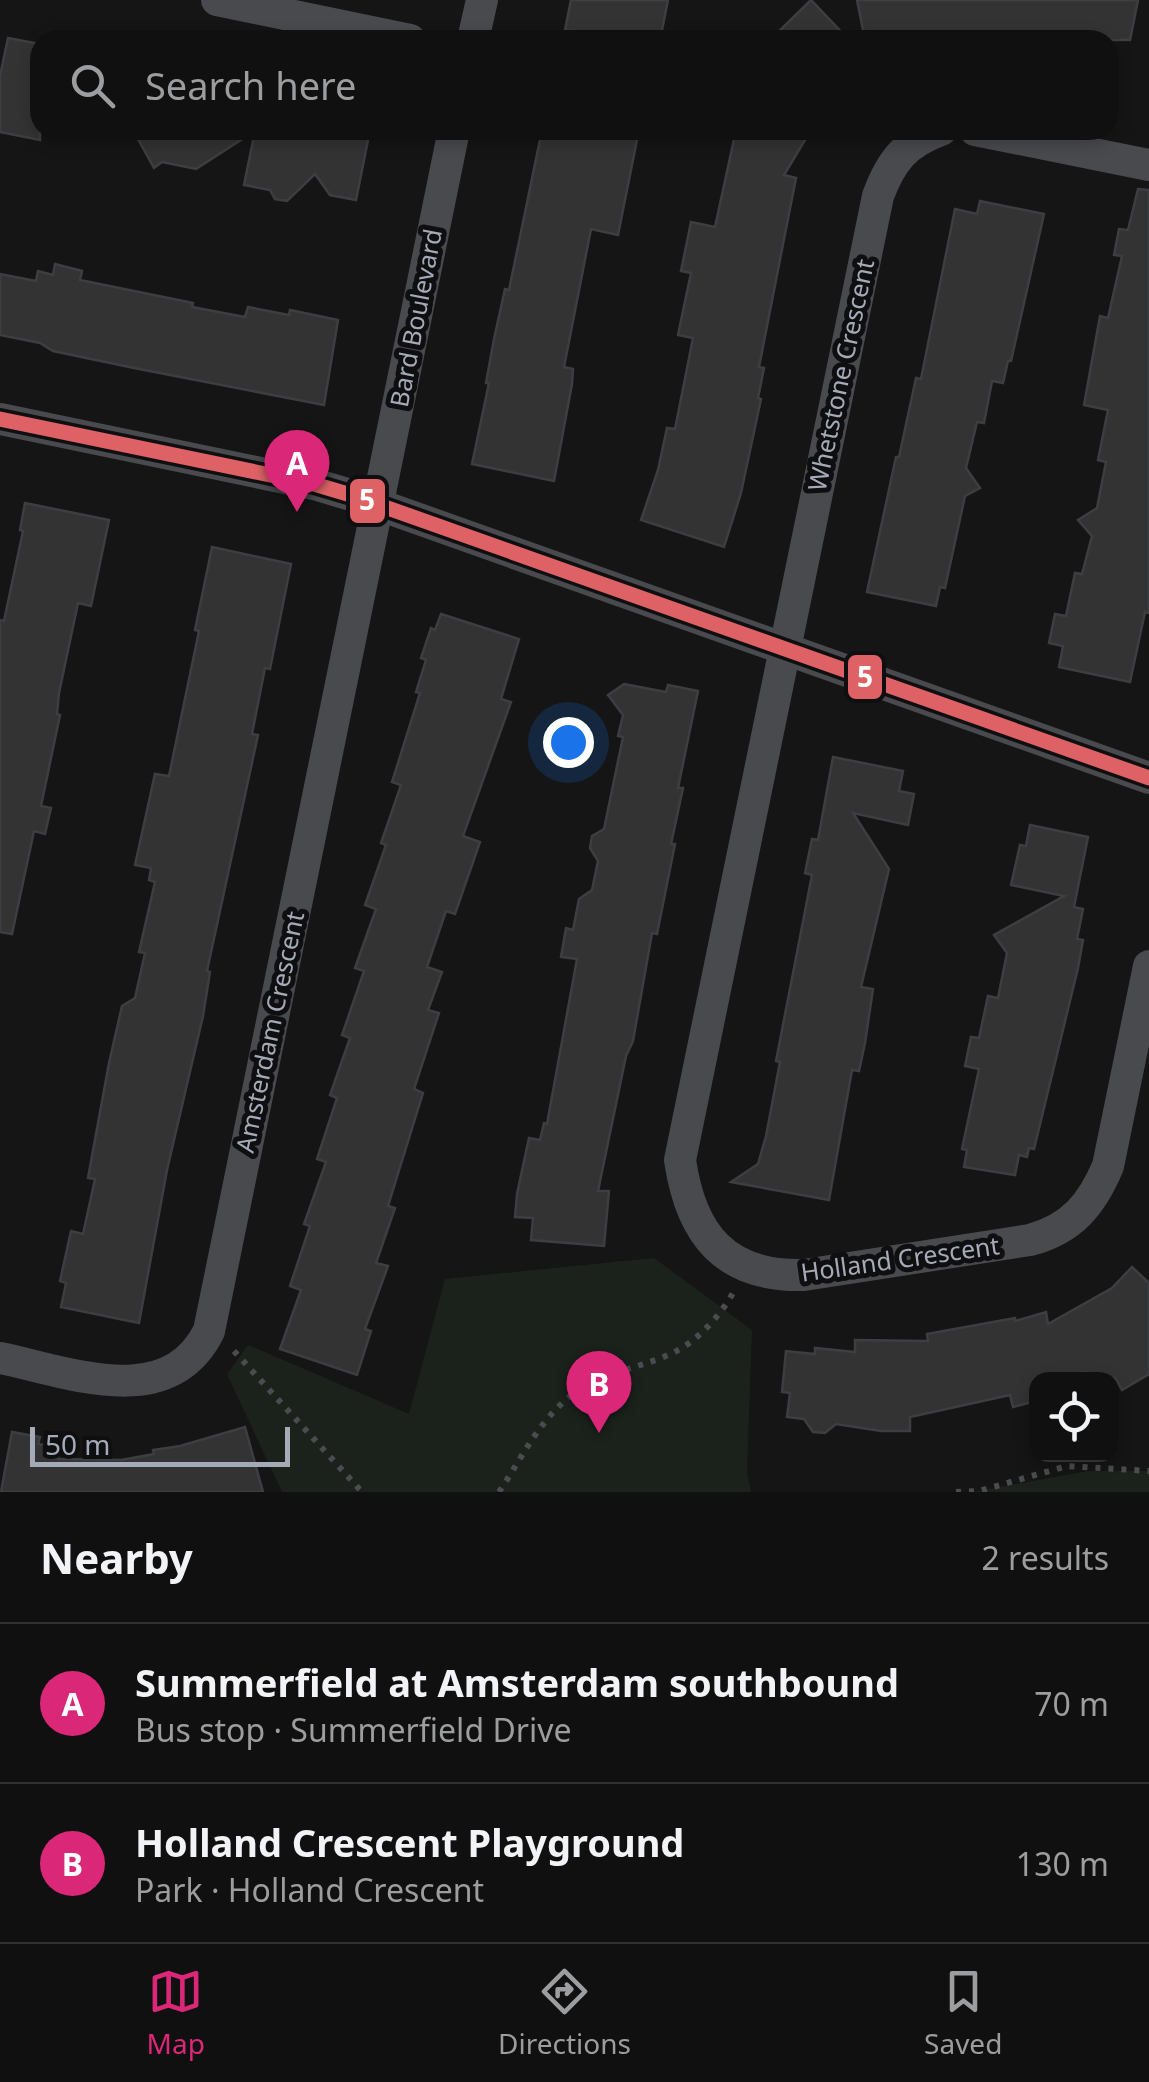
<!DOCTYPE html>
<meta charset="utf-8">
<style>
:root{--surface:#101010;--page:#1e1e1e;--text:#f1f3f6;--muted:#9c9d9f;--line:#303030;--accent:#db2777}
body{margin:0;font-family:"Noto Sans",sans-serif;background:var(--page);color:var(--text)}
.controls{position:absolute;right:30px;bottom:30px;display:grid;overflow:hidden;border-radius:20px;box-shadow:0 5px 15px #0003}
.controls button{width:90px;height:90px;display:grid;place-items:center;padding:0;border:0;border-bottom:2px solid var(--line);background:var(--surface);color:var(--text);font:50px sans-serif}
.scale{position:absolute;left:30px;bottom:25px;width:260px;box-sizing:border-box;padding-left:10px;border:5px solid #a4abb7;border-top:0;font-size:28px;line-height:35px;white-space:nowrap;color:#a4abb7;-webkit-text-stroke:8px #0f0f11;paint-order:stroke}
.you{position:absolute;left:568px;top:742px;width:35px;height:35px;margin:-25px;border:8px solid #fff;border-radius:50%;background:#1a73e8;box-shadow:0 0 0 15px #1a73e833}
.badge{display:grid;place-items:center;width:65px;height:65px;border-radius:50%;background:var(--accent);color:#fff;font-size:32px;font-weight:700}
.pin{position:absolute;translate:-50% -82px;filter:drop-shadow(0 2px 5px #0008)}
.pin::after{content:'';position:absolute;top:52px;width:35px;height:30px;background:inherit;clip-path:polygon(0 0,100% 0,50% 100%)}
.list{margin:0;padding:0;list-style:none}
h2{display:flex;justify-content:space-between;align-items:center;height:130px;margin:0;padding:0 40px;font-size:42px}
h2 small{font-size:32px;font-weight:400;color:var(--muted)}
.list li{display:grid;grid-template-columns:65px 1fr auto;gap:30px;align-items:center;box-sizing:border-box;height:160px;padding:0 40px;border-top:2px solid var(--line)}
.list b{display:block;font-size:38px;white-space:nowrap}
.list p{margin:0;font-size:32px;white-space:nowrap;color:var(--muted)}
.list em{font-size:32px;font-style:normal;color:var(--muted)}
.icon{flex:none;width:55px;height:55px;fill:none;stroke:currentColor;stroke-width:2;stroke-linecap:round;stroke-linejoin:round}
.map{position:relative;flex:none;width:1149px;height:1492px;overflow:hidden}
.search{position:absolute;background:var(--surface);box-shadow:0 5px 15px #0003;left:30px;right:30px;top:30px;height:110px;display:flex;align-items:center;gap:25px;box-sizing:border-box;padding:0 35px;border-radius:30px;color:var(--muted);font-size:38px}
.sheet{height:450px;background:var(--surface)}
nav{display:flex;justify-content:space-around;align-items:center;box-sizing:border-box;height:140px;border-top:2px solid var(--line);background:var(--surface);font-size:28px;color:var(--muted)}
nav a{display:grid;justify-items:center;gap:5px}
nav .on{color:var(--accent)}
.map>svg:first-child{display:block}
.green{fill:#1b221c}
.building{fill:#333334;stroke:#3d3e41;stroke-width:2.5}
.lines{fill:none;stroke-linecap:round;stroke-linejoin:round}
.path{stroke:#4a4c50;stroke-width:6;stroke-dasharray:5 8;stroke-linecap:butt}
.minor{stroke:#494a4e;stroke-width:32}
.bus-1-casing{stroke:#0f0f11;stroke-width:22}
.bus-1{stroke:#de6265;stroke-width:15}
.labels{text-anchor:middle;stroke-width:10;stroke-linejoin:round;paint-order:stroke}
.street-label{font-size:25px;fill:#a4abb7;stroke:#0f0f11}
.line-badge{stroke:#0f0f11;stroke-width:4}
.badge-label{font-size:28px;text-anchor:middle;font-weight:bold;fill:#fff}
</style>
<div class="map">
<svg width="1149" height="1492" viewBox="0 0 1149 1492">
<rect width="100%" height="100%" fill="#151515"/>
<g class="green">
<path d="M654,1258L752,1330L747,1472L751,1492H282L227,1374L248,1345L409,1414L445,1279Z"/>
<path d="M1088,1471H1149V1492H972Z"/>
</g>
<g class="building">
<path d="M571,0H668L660,40H613L565,30Z"/>
<path d="M811,0L849,40H770Z"/>
<path d="M857,0H1138L1130,40H865Z"/>
<path d="M8,38L40,44V140L0,132V76Z"/>
<path d="M133,130H370L356,200L330,195L315,174L287,201L275,199L270,190L244,185L255,131L196,169L162,162L154,168Z"/>
<path d="M542,130H639L618,235L591,229L564,367L573,369L572,384L554,481L472,464L489,383H486L494,339L505,289L509,290Z"/>
<path d="M736,130H811L784,175L796,178L759,367L764,368L758,398L761,399L741,493L724,547L641,520L658,470L667,428L675,429L693,338L678,335L691,273L681,271L691,222L715,227Z"/>
<path d="M1138,189L1149,190V613L1145,612L1130,682L1059,667L1063,646L1049,643L1055,614L1066,616L1075,573L1082,574L1092,536L1078,520L1097,508L1106,462L1098,460L1108,410L1084,405L1100,316L1108,318L1122,256L1114,255L1119,229L1128,230Z"/>
<path d="M980,201L1044,214L1011,361H1008L1003,383L992,381L984,423L977,422L966,468L980,488L965,496L945,588L940,587L936,606L867,592L896,457H899L916,378L921,379L955,209L977,214Z"/>
<path d="M55,264L82,271L80,280L193,303L192,307L245,317L248,307L289,315L290,310L338,320L324,405L134,368L53,351L40,343L0,335V274L36,281L38,271L53,275Z"/>
<path d="M25,503L109,520L91,606L78,603L59,693L57,714L60,715L41,806L51,808L45,834L34,831L12,934L0,932V620L4,621L23,531L20,530Z"/>
<path d="M212,547L291,564L270,669L265,668L252,734L258,735L207,971L210,972L203,1016L167,1170L139,1323L61,1307L66,1283L60,1281L71,1231L83,1234L95,1179L88,1178L109,1063L122,1006L135,998L145,953L139,952L155,882L149,880L151,868L135,865L155,774L169,776L199,631L195,630Z"/>
<path d="M441,614L519,639L501,699L511,702L463,836L480,842L455,914L446,911L427,967L442,972L428,1010L439,1013L414,1089L423,1093L388,1206L395,1208L376,1263L388,1266L365,1329L371,1331L357,1375L280,1349L301,1290L290,1286L310,1226L304,1224L326,1162L317,1159L337,1098L330,1095L350,1038L342,1035L364,971L355,968L376,909L365,905L386,845L381,843L401,785L392,782L420,693L416,692L426,660L421,658L431,628L435,630Z"/>
<path d="M624,684L666,692L668,685L698,691L678,788H683L671,844H675L657,934L652,933L633,1041L626,1056L598,1191H609L604,1246L531,1240L533,1218L515,1217L517,1194L529,1138L540,1140L544,1123L547,1124L577,959L561,957L566,928L573,930L579,899L592,890L598,861L590,848L592,836L604,829L623,737L618,736L623,715L608,695Z"/>
<path d="M833,757L903,771L899,791L914,794L908,825L853,813L889,869L861,987L873,989L865,1043L859,1071L852,1070L829,1200L731,1182L758,1164L766,1136L780,1062L776,1061L812,875L805,873L812,839L818,840Z"/>
<path d="M1030,825L1088,837L1074,907L1083,909L1077,939L1083,940L1078,968L1034,1149L1029,1148L1027,1157L1019,1155L1015,1175L964,1167L967,1150L962,1149L979,1069L965,1066L971,1037L979,1038L988,996L998,998L1007,953L994,935L1064,896L1011,885L1020,845L1026,846Z"/>
<path d="M1132,1267L1149,1283V1374L1122,1390L1115,1378L1091,1380L1086,1372L1036,1380V1401L1013,1407L1010,1395L910,1417V1431H881L836,1424L825,1433L813,1432L804,1419L787,1417L790,1393L782,1392L786,1351L815,1354V1348L855,1352V1340L928,1341L927,1334L1015,1318V1321L1046,1312L1048,1324L1112,1288Z"/>
<path d="M245,1427L263,1492H1L12,1432L40,1437L38,1444L60,1448L58,1459L121,1460L154,1454L153,1450L180,1446Z"/>
</g>
<g class="lines">
<g class="path">
<path d="M234,1351L362,1492"/>
<path d="M499,1492C524,1455 541,1415 580,1389C611,1369 649,1367 680,1349C701,1337 721,1314 733,1293"/>
<path d="M956,1492L979,1491L1067,1466L1149,1471"/>
</g>
<g class="minor">
<path d="M217,0L410,40"/>
<path d="M473,40L482,0"/>
<path d="M941,130C905,143 891,161 878,196L680,1160C691,1235 725,1277 804,1275L1030,1240C1072,1229 1092,1204 1108,1166L1149,966"/>
<path d="M975,130L1149,165"/>
<path d="M0,419L314,484L351,495L1149,778"/>
<path d="M0,1358C69,1372 168,1413 209,1331L454,130"/>
</g>
<defs>
<path id="bus-1" d="M0,419L314,484L351,495L1149,778"/>
</defs>
<use href="#bus-1" class="bus-1-casing"/>
<use href="#bus-1" class="bus-1"/>
</g>
<g class="labels">
<g class="street-label">
<text transform="translate(416 318) rotate(-79)" y="9">Bard Boulevard</text>
<text transform="translate(841 375) rotate(-78)" y="9">Whetstone Crescent</text>
<text transform="translate(270 1032) rotate(-78)" y="9">Amsterdam Crescent</text>
<text transform="translate(900 1259) rotate(-8)" y="9">Holland Crescent</text>
</g>
</g>
<g class="line-badge">
<rect x="348" y="477" width="39" height="48" rx="10" fill="#de6265"/>
<rect x="846" y="653" width="38" height="48" rx="10" fill="#de6265"/>
</g>
<g class="badge-label">
<text x="367" y="510">5</text>
<text x="865" y="687">5</text>
</g>
</svg>
<div class="controls">
<button><svg class="icon" aria-label="locate" viewBox="0 0 24 24"><circle cx="12" cy="12" r="6"/><path d="M12 2v4M12 18v4M2 12h4M18 12h4"/></svg></button>
</div>
<div class="scale">50 m</div>
<div class="you"></div>
<div class="pin badge" style="left:297px;top:512px">A</div>
<div class="pin badge" style="left:599px;top:1433px">B</div>
<div class="search"><svg class="icon" aria-label="search" viewBox="0 0 24 24"><circle cx="10" cy="10" r="6"/><path d="M15 15l6 6"/></svg>Search here</div>
</div>
<section class="sheet">
<h2>Nearby<small>2 results</small></h2>
<ul class="list">
<li><span class="badge">A</span><div><b>Summerfield at Amsterdam southbound</b><p>Bus stop · Summerfield Drive</p></div><em>70 m</em></li>
<li><span class="badge">B</span><div><b>Holland Crescent Playground</b><p>Park · Holland Crescent</p></div><em>130 m</em></li>
</ul>
</section>
<nav>
<a class="on"><svg class="icon" aria-label="map" viewBox="0 0 24 24"><path d="M3 6l6-2 6 2 6-2v14l-6 2-6-2-6 2zM9 4v14M15 6v14"/></svg>Map</a>
<a><svg class="icon" aria-label="directions" viewBox="0 0 24 24"><path d="M12 3l9 9-9 9-9-9zM9 14v-3h6M13 9l2 2-2 2"/></svg>Directions</a>
<a><svg class="icon" aria-label="saved" viewBox="0 0 24 24"><path d="M7 4h10v16l-5-4-5 4z"/></svg>Saved</a>
</nav>
